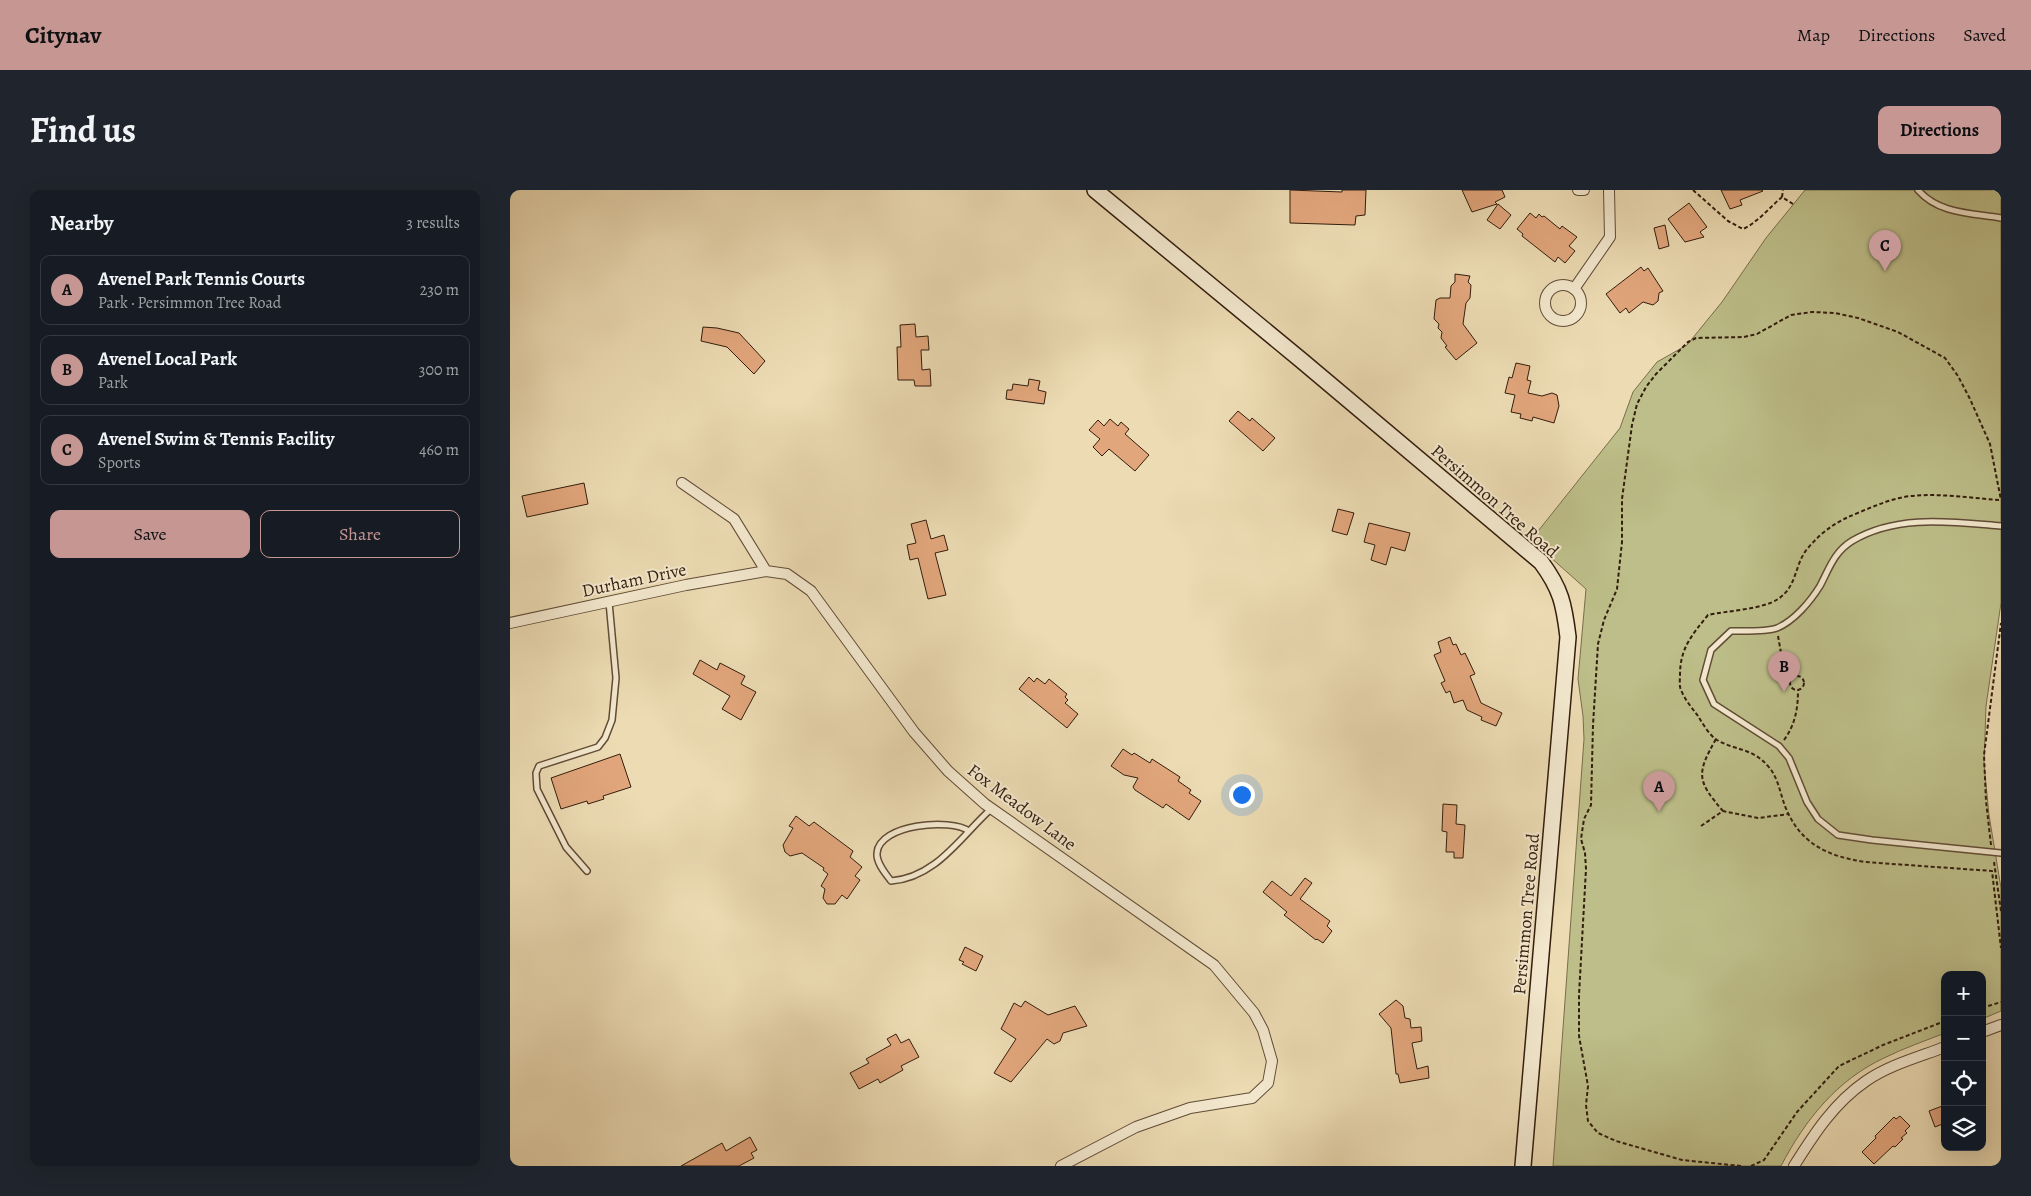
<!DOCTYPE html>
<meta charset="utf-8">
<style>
:root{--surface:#171b24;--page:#20242c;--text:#f1f3f6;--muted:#9ea1a6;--line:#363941;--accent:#c59692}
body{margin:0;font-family:Alegreya,serif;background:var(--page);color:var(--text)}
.controls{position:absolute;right:15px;bottom:15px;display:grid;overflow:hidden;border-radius:10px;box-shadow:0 5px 20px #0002}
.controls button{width:45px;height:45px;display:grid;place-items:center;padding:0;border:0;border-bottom:1px solid var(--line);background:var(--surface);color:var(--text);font:25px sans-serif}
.you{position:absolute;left:731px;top:604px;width:18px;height:18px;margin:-12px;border:4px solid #fff;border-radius:50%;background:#1a73e8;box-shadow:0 0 0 8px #1a73e833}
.badge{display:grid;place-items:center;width:32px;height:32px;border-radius:50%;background:var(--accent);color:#111;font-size:16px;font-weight:700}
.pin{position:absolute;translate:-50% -41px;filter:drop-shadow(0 1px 2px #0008)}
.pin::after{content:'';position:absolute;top:26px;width:18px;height:15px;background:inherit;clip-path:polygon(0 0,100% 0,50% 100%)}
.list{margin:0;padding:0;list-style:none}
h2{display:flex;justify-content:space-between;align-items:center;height:65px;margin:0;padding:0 20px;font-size:21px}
h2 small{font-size:16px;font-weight:400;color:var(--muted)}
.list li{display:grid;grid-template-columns:32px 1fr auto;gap:15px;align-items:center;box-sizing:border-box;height:70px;margin:0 10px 10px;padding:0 10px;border:1px solid var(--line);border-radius:10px}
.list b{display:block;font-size:19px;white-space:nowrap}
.list p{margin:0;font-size:16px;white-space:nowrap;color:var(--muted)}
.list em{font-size:16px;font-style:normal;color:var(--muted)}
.actions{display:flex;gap:10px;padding:15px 20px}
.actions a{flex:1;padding:11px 0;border:1px solid var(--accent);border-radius:10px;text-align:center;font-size:18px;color:var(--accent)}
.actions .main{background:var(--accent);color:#111}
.icon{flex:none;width:28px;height:28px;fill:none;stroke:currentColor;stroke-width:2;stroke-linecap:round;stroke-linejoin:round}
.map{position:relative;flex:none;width:1491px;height:976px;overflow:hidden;border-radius:10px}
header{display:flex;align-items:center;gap:30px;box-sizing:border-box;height:70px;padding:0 25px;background:var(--accent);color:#111}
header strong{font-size:24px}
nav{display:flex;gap:28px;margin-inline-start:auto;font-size:18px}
.intro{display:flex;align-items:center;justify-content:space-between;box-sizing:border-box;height:120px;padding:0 30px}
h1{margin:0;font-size:35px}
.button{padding:12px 22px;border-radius:10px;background:var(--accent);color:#111;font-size:18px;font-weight:700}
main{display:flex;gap:30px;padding:0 30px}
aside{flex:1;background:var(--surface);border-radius:10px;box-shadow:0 5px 20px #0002}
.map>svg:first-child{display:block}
.green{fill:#bdbe89;stroke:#786e4b}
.building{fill:#e2a67c;stroke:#331d0d}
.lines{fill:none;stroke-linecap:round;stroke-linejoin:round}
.service-casing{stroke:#614c36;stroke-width:8}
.minor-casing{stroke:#614c36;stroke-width:12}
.secondary-casing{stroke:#331d0d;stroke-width:18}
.path{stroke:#331d0d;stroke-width:2;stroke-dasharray:4 2.5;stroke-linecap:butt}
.service{stroke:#f3e8ce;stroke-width:5}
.minor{stroke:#f3e8ce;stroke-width:10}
.secondary{stroke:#f3e8ce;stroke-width:15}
.labels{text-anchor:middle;stroke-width:4;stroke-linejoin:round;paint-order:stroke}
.street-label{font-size:18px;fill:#331d0d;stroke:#f3e8ce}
</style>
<header>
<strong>Citynav</strong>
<nav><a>Map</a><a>Directions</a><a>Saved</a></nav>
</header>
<div class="intro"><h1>Find us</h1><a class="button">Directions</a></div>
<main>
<aside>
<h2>Nearby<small>3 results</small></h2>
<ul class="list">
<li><span class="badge">A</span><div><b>Avenel Park Tennis Courts</b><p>Park · Persimmon Tree Road</p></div><em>230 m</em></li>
<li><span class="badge">B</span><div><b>Avenel Local Park</b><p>Park</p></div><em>300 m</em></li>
<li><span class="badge">C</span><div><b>Avenel Swim &amp; Tennis Facility</b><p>Sports</p></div><em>460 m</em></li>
</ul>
<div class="actions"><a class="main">Save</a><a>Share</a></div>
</aside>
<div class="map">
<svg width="1491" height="976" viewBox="0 0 1491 976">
<rect width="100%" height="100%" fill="#ecdbb3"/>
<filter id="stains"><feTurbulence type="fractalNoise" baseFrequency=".004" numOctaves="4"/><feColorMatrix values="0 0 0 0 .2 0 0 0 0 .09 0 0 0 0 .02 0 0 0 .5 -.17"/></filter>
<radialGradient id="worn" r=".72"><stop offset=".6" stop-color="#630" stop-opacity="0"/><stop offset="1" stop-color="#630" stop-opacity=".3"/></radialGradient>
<path class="green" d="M1295,0H1491V413L1476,516L1474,574L1479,625L1491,698V821L1472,829V785H1435V843C1415,851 1394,858 1374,868C1327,890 1295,930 1271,976H1043L1074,549L1073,526L1068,489L1076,399L1021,350L1110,238L1123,202L1147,172L1177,155L1212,112L1256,48Z"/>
<g class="building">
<path d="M780,0L832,2V0H856L855,25L846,26L845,35L780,33Z"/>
<path d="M952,0H992L995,7L985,12L987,14L962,22Z"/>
<path d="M1211,0H1252L1253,1L1230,10L1232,15L1220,19Z"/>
<path d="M1179,13L1197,37L1190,42L1194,47L1175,52L1158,29Z"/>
<path d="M988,14L1001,25L990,39L977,30Z"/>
<path d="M1020,23L1026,28L1029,24L1032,27L1034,26L1050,39L1052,36L1067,47L1059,56L1065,61L1055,73L1048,67L1045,72L1012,46L1013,44L1007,39Z"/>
<path d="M1155,35L1159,56L1149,59L1144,38Z"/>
<path d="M1131,77L1134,81L1138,78L1153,101L1149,103L1148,111L1143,115L1133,112L1119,123L1116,118L1110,123L1096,104Z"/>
<path d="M945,84L960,86L958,92L961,95L960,108L956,113L953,134L967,153L946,170L935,157L937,156L931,148L932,142L928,138L929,134L924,129L926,110L930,108H940L941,96L945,92Z"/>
<path d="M405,134L406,147L418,146L419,160H411L412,180L420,179L421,196H405L404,190H388L387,157H391L390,135Z"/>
<path d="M193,137L207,138L229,143L255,171L244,184L217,157L191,151Z"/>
<path d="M1006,173L1020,176L1017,190L1021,191L1018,203L1032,206L1042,203L1047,205L1049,216L1044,233L1023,227L1022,231L1010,228L1011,224L1001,222L1005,205L995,203L999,187L1002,188Z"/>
<path d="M519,189L530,191L528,200L536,202L534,214L496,209L497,200H502L503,194L518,196Z"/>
<path d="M728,221L740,231L742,228L765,248L753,261L719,231Z"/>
<path d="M600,229L608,236L611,232L619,239L615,244L639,265L625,281L599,259L592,266L583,257L590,249L579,240L588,230L594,236Z"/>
<path d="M74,293L78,314L17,327L12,306Z"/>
<path d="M828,319L844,323L837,345L822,341Z"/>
<path d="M416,330L421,349L434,345L438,360L425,363L436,405L418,409L408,368L400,370L397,355L406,353L401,334Z"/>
<path d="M859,333L900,343L895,361L881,357L876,375L861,370L865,355L854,352Z"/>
<path d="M940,447L943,455L946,454L951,465L955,463L965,484L960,486L971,513L992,523L986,536L971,530L972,527L957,520L953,510L944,513L940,501L936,503L931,493L935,491L924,465L931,462L928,452Z"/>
<path d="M190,470L207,480L210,473L235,486L231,494L246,502L231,530L212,519L220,506L183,484Z"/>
<path d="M519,487L524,492L527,488L535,494L539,489L557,504L555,507L558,510L555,513L568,524L557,538L509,499Z"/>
<path d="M613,559L622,565L624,563L640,573L642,569L670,587L668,591L681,600L679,603L691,611L679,630L656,614L653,618L625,600L623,597L628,588L614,585L601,576Z"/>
<path d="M110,564L121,597L93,606L94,609L78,614L77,611L51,619L41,588Z"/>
<path d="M933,614L947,615L946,634L955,635L953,668H944V662H936L937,642L932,641Z"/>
<path d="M286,626L299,636L304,632L343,661L340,667L352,677L345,686L350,690L337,709L332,705L325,714H317L313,708L315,699L311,696L318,684L313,680L314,678L292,663L280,666L275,662L273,655L283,638L279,636Z"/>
<path d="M795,688L802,693L790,709L820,731L817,736L822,741L813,753L807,749L806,750L774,725L777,722L753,702L762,691L781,706Z"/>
<path d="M455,757L473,766L466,781L452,774L454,772L449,770Z"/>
<path d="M886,810L893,816L895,828L900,829L901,838L911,837L912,851L902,853L907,879L918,876L919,888L890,893L888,884H886L881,838L869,824Z"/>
<path d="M515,811L538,825L565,816L577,836L553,843L550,851L544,854L537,849L501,892L484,883L506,849L491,839L504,813L511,817Z"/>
<path d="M386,844L391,853L399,849L409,867L391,876L393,880L370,893L368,889L349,899L340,883L359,873L356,869L381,855L377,849Z"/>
<path d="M1435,915V933L1425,937L1419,921Z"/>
<path d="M1390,926L1400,936L1395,941L1397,943L1391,948L1393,949L1385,957L1383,956L1364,974L1352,962L1366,948L1365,946L1384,927L1386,929Z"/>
<path d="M240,947L247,960L241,963L244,968L229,976H171L212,953L216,961Z"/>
</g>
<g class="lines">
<defs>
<g id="service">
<path d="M1408,0C1429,24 1461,23 1491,28"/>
<path d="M1491,336C1442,332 1387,324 1342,351C1324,362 1319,379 1310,396C1300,412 1284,431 1267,438C1256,442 1233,441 1221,441L1201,460L1193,490L1204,514L1269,556L1279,568L1297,612L1308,629L1328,645L1362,650L1491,663"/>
<path d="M459,641C441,628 369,634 367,663C366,673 376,684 381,691C426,688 451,646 481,619"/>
<path d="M77,681L56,657L27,599L26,583L29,576L88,557L95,548L102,530L106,488L99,412"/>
</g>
<g id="minor">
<path d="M1068,0H1074"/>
<circle cx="1053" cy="113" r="18"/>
<path d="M1064,99L1100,47L1099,0"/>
<path d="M172,293L224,329L256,381L277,384L301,401L404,542L438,581L475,614L704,775L744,823L753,840L762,871L758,893L742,908L680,918L626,937L551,976"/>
<path d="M0,433L176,395L256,381"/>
<path d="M1472,842L1491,835"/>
<path d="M1284,976C1304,944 1324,913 1356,891C1379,875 1409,867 1435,857"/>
</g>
<path id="secondary" d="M585,0L791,170L1031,372C1051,399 1054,414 1058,447L1013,976"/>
</defs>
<use href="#service" class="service-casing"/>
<use href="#minor" class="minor-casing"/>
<use href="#secondary" class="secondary-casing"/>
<g class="path">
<path d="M1183,0L1218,31L1233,39C1247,33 1260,17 1272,7L1283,14"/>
<path d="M1272,7L1273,0"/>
<path d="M1489,310C1460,308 1430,303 1401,306C1383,308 1367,315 1350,322C1328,331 1314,339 1298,358C1284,374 1288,396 1268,409C1254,419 1216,421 1198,425C1182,445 1170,458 1170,485C1170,490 1169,496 1171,500C1175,510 1182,518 1188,526C1193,534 1199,545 1207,550C1224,560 1242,558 1257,575C1268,586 1270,603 1275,616C1290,654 1317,666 1355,672L1482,681L1491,758"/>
<path d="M1268,446L1273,474L1283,488"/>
<circle cx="1287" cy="493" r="7"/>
<path d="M1206,549C1186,584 1187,591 1213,621"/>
<path d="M1274,550C1285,535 1288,519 1288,500"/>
<path d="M1191,636L1213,621L1248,628L1279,624"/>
<path d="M1481,655L1476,611L1474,565L1491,433"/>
<path d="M1484,672L1491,721"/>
<path d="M1472,818L1491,812"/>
<path d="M1231,976L1172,970L1106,951L1088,943L1078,931L1076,915L1078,896L1069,846V805L1076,679L1075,663L1071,649L1074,629L1081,615L1083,535L1088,454L1094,430L1107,399L1112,352V309L1122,235L1127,214L1136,197L1146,184L1178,152L1186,148L1234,147L1247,144L1281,125L1302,122L1325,123L1348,128L1388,142L1435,168L1448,186L1460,209L1480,254L1491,310"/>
<path d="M1241,976L1254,970L1287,922L1329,876L1373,855L1435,831"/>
</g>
<use href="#service" class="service"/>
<use href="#minor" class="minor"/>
<use href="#secondary" class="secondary"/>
</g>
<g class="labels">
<g class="street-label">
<text transform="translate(985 311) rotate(41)" y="6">Persimmon Tree Road</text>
<text transform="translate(124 390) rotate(-12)" y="6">Durham Drive</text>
<text transform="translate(512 617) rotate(37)" y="6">Fox Meadow Lane</text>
<text transform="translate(1016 724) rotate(-85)" y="6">Persimmon Tree Road</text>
</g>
</g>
<rect width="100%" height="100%" filter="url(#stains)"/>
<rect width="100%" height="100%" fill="url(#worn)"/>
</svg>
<div class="controls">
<button>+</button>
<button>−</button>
<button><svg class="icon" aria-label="locate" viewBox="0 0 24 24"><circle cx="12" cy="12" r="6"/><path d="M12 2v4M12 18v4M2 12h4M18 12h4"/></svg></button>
<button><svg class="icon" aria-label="layers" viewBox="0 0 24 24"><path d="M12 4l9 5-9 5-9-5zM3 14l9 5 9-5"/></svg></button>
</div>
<div class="you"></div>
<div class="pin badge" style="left:1149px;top:622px">A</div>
<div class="pin badge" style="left:1274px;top:502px">B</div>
<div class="pin badge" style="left:1375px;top:81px">C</div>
</div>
</main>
